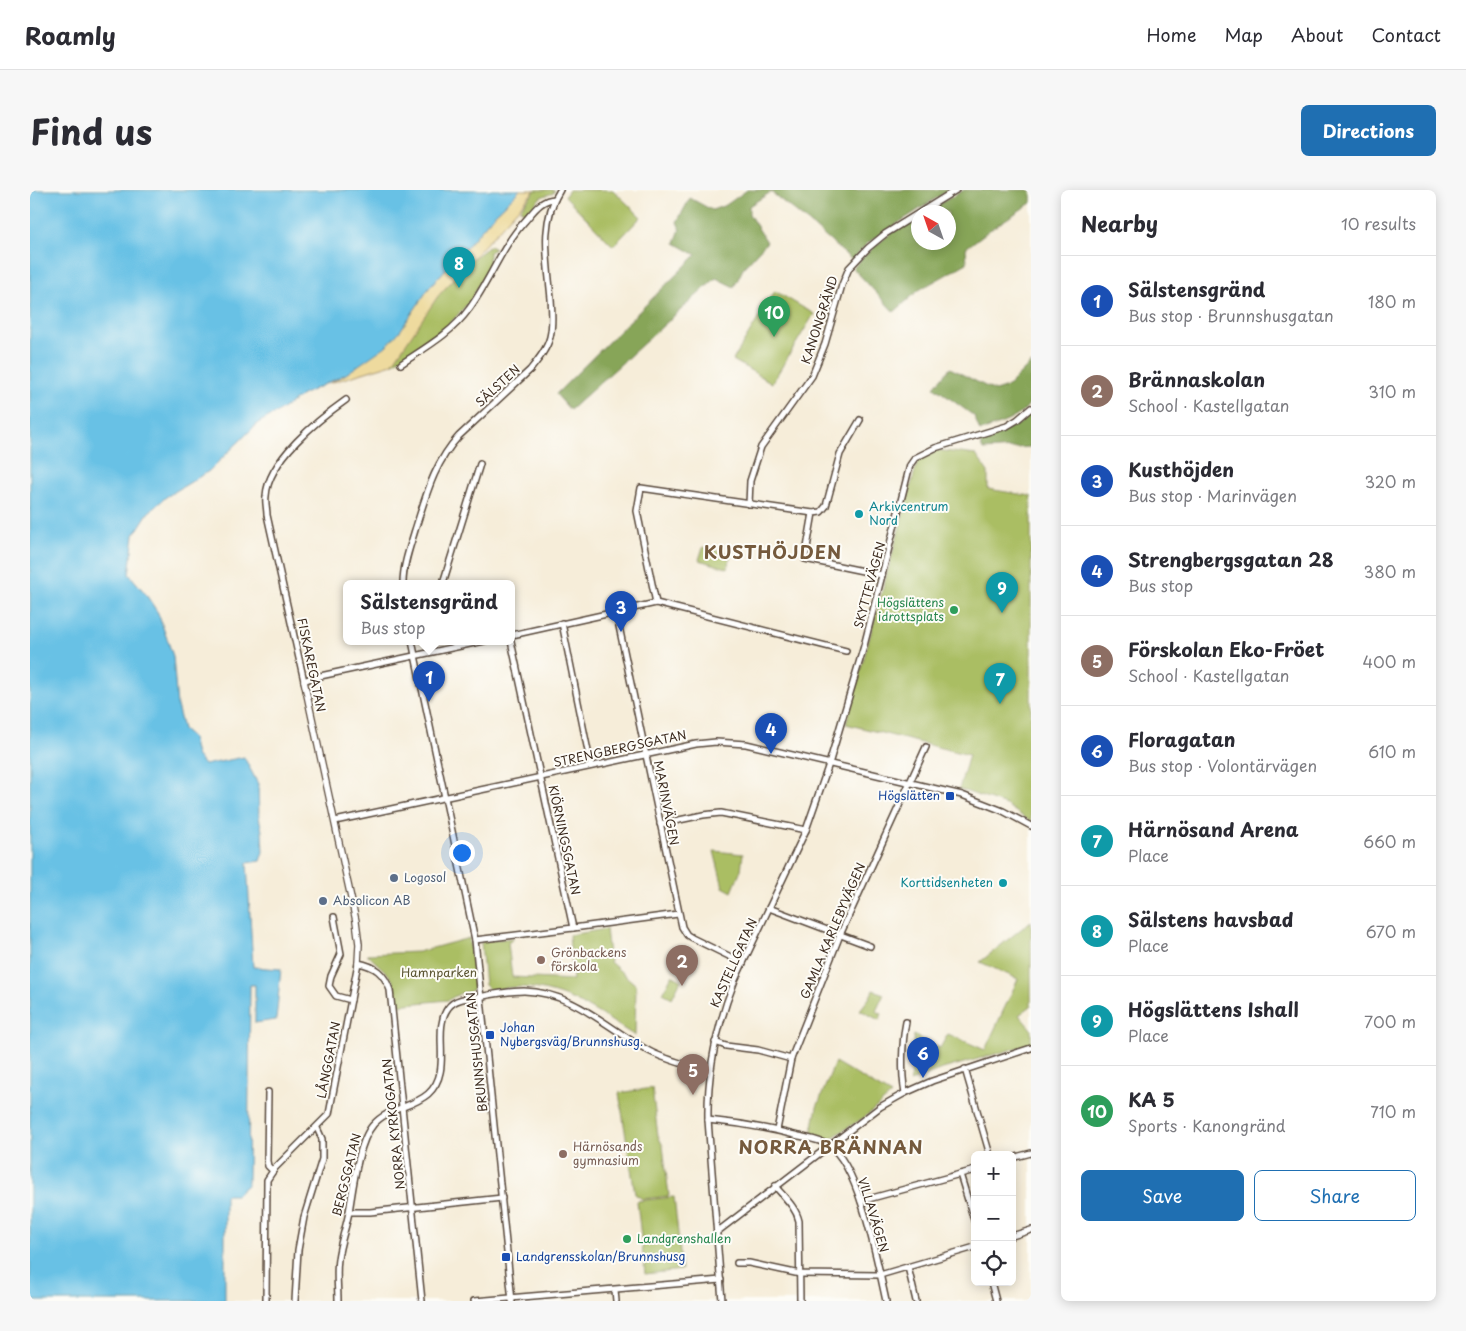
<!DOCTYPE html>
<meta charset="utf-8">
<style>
:root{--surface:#fff;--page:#f7f7f7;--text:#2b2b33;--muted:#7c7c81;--line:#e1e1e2;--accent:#1f6fb2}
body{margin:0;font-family:"Playpen Sans",sans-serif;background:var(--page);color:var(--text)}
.controls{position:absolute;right:15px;bottom:15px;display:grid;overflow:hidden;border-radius:8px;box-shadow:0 2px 12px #0003}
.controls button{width:45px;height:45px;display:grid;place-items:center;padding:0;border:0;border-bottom:1px solid var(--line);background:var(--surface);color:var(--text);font:25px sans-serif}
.compass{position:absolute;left:881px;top:15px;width:45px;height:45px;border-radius:50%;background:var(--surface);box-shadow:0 2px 12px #0003;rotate:320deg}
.you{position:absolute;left:431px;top:662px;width:18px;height:18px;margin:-12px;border:4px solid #fff;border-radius:50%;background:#1a73e8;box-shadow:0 0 0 8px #1a73e833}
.badge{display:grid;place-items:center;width:32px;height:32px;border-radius:50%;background:var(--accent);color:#fff;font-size:16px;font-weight:700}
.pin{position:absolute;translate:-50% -41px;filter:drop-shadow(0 1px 2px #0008)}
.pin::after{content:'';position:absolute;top:26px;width:18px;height:15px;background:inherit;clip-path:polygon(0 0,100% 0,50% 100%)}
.popup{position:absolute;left:313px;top:390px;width:172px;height:65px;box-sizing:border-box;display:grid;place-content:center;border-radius:8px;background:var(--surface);filter:drop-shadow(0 1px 4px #0005);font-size:16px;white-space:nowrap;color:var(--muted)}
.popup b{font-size:19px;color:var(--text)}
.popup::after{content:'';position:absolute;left:50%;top:100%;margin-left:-10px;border:10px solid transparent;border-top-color:var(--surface)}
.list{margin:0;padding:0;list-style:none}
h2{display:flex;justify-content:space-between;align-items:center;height:65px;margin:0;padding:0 20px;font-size:21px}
h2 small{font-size:16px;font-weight:400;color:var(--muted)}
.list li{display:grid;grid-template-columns:32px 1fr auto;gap:15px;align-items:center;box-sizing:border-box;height:90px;padding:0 20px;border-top:1px solid var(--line)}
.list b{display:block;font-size:19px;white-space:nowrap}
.list p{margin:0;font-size:16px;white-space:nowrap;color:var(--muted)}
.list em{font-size:16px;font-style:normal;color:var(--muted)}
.actions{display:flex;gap:10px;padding:15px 20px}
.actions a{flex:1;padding:11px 0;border:1px solid var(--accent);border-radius:8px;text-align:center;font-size:18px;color:var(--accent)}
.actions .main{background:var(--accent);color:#fff}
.icon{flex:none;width:28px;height:28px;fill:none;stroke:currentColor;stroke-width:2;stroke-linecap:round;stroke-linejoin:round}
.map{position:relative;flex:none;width:1001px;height:1111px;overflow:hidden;border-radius:8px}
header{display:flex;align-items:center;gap:30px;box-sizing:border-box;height:70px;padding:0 25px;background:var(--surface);border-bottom:1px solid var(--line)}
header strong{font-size:24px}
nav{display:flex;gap:28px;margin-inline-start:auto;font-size:18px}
.intro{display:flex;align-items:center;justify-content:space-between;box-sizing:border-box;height:120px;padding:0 30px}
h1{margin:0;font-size:35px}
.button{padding:12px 22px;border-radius:8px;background:var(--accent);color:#fff;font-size:18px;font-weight:700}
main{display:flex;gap:30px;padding:0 30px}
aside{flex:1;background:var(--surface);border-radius:8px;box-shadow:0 2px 12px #0003}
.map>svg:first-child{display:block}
.green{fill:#aabe63;stroke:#727440}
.forest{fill:#87a559;stroke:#61683c}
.sand{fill:#eeda9e;stroke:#94825e}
.water{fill:#67c1e5;stroke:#517682}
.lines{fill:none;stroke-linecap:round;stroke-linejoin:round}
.minor-casing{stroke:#57473a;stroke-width:8}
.tertiary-casing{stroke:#57473a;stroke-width:8}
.minor{stroke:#fff;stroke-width:5}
.tertiary{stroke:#fff;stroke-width:5.5}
.culture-dot{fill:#0f9aa8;stroke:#fdfcf7;stroke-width:2}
.leisure-dot{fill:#2e9e5b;stroke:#fdfcf7;stroke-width:2}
.transit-dot{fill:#1a4fb4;stroke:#fdfcf7;stroke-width:2}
.service-dot{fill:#5c6f8a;stroke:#fdfcf7;stroke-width:2}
.education-dot{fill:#8d6e63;stroke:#fdfcf7;stroke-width:2}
.labels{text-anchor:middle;stroke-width:4;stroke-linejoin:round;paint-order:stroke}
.street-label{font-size:12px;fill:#3b2a1e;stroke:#fdfcf7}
.culture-label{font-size:12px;fill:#0d838f;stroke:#fdfcf7;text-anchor:start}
.leisure-label{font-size:12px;fill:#27864d;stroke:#fdfcf7;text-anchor:end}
.transit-label{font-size:12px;fill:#164399;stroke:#fdfcf7;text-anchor:start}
.service-label{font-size:12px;fill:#4e5e75;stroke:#fdfcf7;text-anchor:start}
.education-label{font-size:12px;fill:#785e54;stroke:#fdfcf7;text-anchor:start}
.park-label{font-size:12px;fill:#5c5633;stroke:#fdfcf7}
.district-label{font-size:18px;font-weight:bold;letter-spacing:1px;fill:#755a3d;stroke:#fdfcf7}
</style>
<header>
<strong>Roamly</strong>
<nav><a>Home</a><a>Map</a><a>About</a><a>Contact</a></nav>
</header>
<div class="intro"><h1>Find us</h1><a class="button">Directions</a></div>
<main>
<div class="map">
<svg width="1001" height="1111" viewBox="0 0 1001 1111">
<rect width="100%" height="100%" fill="#fdfcf7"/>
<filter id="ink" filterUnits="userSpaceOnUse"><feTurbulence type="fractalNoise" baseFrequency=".02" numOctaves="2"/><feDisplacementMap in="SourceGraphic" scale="10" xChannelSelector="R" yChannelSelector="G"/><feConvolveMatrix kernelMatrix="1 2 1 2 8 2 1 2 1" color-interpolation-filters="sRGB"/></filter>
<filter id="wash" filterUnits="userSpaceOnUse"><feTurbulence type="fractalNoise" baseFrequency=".0096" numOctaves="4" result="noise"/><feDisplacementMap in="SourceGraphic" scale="20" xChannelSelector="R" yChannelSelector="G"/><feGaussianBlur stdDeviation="1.12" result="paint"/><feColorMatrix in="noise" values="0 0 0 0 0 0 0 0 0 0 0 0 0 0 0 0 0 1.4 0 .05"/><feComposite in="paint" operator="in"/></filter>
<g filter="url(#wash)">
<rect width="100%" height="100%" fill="#f6edd9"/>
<g class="green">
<path d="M506,0H525L523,3L511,7L496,24L490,19Z"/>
<path d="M539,0H583L611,27L583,56L535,6Z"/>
<path d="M460,56L465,59L459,62V70L461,72L440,111L416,138L362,174L408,106L441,70Z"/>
<path d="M745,101L784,124L742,193L703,170Z"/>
<path d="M906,260L946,265L958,282V299L1001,306V632L976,615L929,599L939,565L816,534L888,270Z"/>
<path d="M673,357L701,364L697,378L669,370Z"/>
<path d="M684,661L713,664L711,680L702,702L693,697Z"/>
<path d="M1001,731V816L989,825L1001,839V854L909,880L880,892L884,845L910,858L918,844L955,860L988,789L950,772Z"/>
<path d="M576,739L580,772L606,795L605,846C568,823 537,799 490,797C480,797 470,799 460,800L455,795L451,753L453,751L484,748L478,753L482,787L543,790L539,745Z"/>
<path d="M439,748L444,792L443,799L439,802L431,803L418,810L366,815L363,791L358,784L337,764L388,762Z"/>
<path d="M642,785L651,790L642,808L633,803Z"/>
<path d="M843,800L854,804L846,821L852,824L849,830L830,820L840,807Z"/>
<path d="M805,872L861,905L835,927L803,947L800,952L781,945L787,917Z"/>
<path d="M622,898L628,946L633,956L639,1006L612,1009L605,1004L589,903Z"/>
<path d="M644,1007L652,1080L615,1084L607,1011Z"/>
</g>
<g class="forest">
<path d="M717,0H919L839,52L822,70L784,37L741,2L719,16V24L737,52L714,77L704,97L686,88L540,220L526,204L666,65L645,53L650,39L647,32L660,8L682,20L696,15Z"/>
<path d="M934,0H1001V13L961,39L936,58L937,73L889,100L864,122L823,78C842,57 863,40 888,26V52H918V22H895Z"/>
<path d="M1001,173C1001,182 1001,204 1000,212C993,228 965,236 950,241L944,226L904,197L920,178L965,201L977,197Z"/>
<path d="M1001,223V257L953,260L949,250L989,234Z"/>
</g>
<path class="sand" d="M490,0H505L408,106L362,174L300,193L316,184L370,141L401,95L436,58L461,28Z"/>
<path class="water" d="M0,0H490L461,28L436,58L401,95L370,141L356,156L316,184L272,205L251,220L228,233L179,281L136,307L118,323L104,345L99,384L115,403L128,423L143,466L147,516L153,539L162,547L166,565L174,575L214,567L228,594L229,627L232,641L233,662L230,671L217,673L223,777L251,779L246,830L225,833V795H220L218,994L206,1005H195V1111H0Z"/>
</g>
<g filter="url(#ink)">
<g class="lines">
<defs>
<g id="minor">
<path d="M371,174C395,158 422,143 439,119C460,91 471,57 495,31C503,22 511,9 525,9"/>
<path d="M316,210C289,229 238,270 236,306C235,312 237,319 237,325L274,491L281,488L454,451"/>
<path d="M830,230L810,264L796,316L791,322L783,323L775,369L852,385"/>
<path d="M719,314L720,291L731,257L782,186L795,154L812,95L819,78L838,58L855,44L926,0"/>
<path d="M373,393C373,375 380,357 385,340C396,306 404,273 429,246L500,180C508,170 517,159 520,147C523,135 522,121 521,109C518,73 509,32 530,0"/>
<path d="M413,393L450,274"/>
<path d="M626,413L607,321L611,298L783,323"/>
<path d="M586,422L652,737L657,745L662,748L713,773"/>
<path d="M532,433L561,576"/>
<path d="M482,445L626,413L816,461"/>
<path d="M382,451L445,750L482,1111"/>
<path d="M481,451L543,738L648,724"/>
<path d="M305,631L666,554L686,552L716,554L932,605L973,621L1001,636"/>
<path d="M630,634L673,625L691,623L776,640"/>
<path d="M739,718L840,756"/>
<path d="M304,727L311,764L301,786L299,796L306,806L321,810"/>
<path d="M445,750L543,738"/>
<path d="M685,852L696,856L728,860L761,869"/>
<path d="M935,879L960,965"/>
<path d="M238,902L237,971L238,976L243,981"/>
<path d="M875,903C871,882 872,852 876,832"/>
<path d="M678,930C710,933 738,938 769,946C778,948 790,950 798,955C829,973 848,1075 856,1111"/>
<path d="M747,940L761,869L810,745L896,557"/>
<path d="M982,968L1001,963"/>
<path d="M930,984L945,1033"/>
<path d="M745,996C754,1007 766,1017 769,1031L770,1111"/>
<path d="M831,1011L945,980"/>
<path d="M319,1022H340L472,1008"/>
<path d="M687,1042L850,917L875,903L902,891L1001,858"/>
<path d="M982,1046L1001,1040"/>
<path d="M707,1073H719L770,1084L850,1085L945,1057"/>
<path d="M878,1077L886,1111"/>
<path d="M961,1092L966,1111"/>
<path d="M585,1100L586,1111"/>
<path d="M236,1111L237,990L245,978L299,924L328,773C345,776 354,783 360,800L392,1111"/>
<path d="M265,1111L268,1060L274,1027L292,969V949L287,938"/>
<path d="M308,1111C308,1097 306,1083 308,1069C310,1053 316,1038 319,1022C323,998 328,952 343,935C357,918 382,918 398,904C424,881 401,841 418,818C425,808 439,808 449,807C464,804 479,801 494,801C544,802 578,839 619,861C638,871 659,875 680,882"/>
<path d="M444,1111L691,1090"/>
<path d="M692,1111L678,930C677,881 687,835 705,790L776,640L799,574L834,456L880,275L885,268L905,258L977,236L987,230L1001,218"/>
</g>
<path id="tertiary" d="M274,491L326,731L329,754L328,773"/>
</defs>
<use href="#minor" class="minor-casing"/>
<use href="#tertiary" class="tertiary-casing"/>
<use href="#minor" class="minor"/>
<use href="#tertiary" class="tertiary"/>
</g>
</g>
<g class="culture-dot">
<circle cx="829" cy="324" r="5"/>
<circle cx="973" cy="693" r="5"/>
</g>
<g class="leisure-dot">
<circle cx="924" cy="420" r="5"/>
<circle cx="597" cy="1049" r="5"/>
</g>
<g class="transit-dot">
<rect x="915" y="601" width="10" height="10" rx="2.5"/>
<rect x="455" y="840" width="10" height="10" rx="2.5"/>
<rect x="471" y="1062" width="10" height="10" rx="2.5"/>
</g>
<g class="service-dot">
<circle cx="364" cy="688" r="5"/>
<circle cx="293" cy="711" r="5"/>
</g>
<g class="education-dot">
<circle cx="511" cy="770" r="5"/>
<circle cx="533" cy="964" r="5"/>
</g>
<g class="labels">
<g class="street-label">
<text transform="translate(790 130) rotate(-72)" y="4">KANONGRÄND</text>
<text transform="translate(468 196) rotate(-43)" y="4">SÄLSTEN</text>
<text transform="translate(840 395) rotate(-75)" y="4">SKYTTEVÄGEN</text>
<text transform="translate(281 475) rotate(78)" y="4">FISKAREGATAN</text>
<text transform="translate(590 559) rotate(-12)" y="4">STRENGBERGSGATAN</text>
<text transform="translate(636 613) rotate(79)" y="4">MARINVÄGEN</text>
<text transform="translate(534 650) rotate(78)" y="4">KIÖRNINGSGATAN</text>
<text transform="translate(803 741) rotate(-67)" y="4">GAMLA KARLEBYVÄGEN</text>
<text transform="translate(704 773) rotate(-66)" y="4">KASTELLGATAN</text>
<text transform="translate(447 862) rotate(-96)" y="4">BRUNNSHUSGATAN</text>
<text transform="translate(299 870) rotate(-79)" y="4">LÅNGGATAN</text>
<text transform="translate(364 934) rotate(-96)" y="4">NORRA KYRKOGATAN</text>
<text transform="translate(317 985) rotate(-76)" y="4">BERGSGATAN</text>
<text transform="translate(843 1025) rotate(73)" y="4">VILLAVÄGEN</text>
</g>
<g class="culture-label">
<text x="839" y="321">Arkivcentrum<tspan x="839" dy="14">Nord</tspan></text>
<text x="963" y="697" text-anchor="end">Korttidsenheten</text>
</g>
<g class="leisure-label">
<text x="914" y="417">Högslättens<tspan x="914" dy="14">idrottsplats</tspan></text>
<text x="607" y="1053" text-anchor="start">Landgrenshallen</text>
</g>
<g class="transit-label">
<text x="910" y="610" text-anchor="end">Högslätten</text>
<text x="470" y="842">Johan<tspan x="470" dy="14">Nybergsväg/Brunnshusg.</tspan></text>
<text x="486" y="1071">Landgrensskolan/Brunnshusg</text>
</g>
<g class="service-label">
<text x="374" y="692">Logosol</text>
<text x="303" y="715">Absolicon AB</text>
</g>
<g class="education-label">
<text x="521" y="767">Grönbackens<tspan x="521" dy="14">förskola</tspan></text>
<text x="543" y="961">Härnösands<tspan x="543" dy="14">gymnasium</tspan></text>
</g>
<g class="park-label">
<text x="409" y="787">Hamnparken</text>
</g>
<g class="district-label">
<text x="743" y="369">KUSTHÖJDEN</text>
<text x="801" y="964">NORRA BRÄNNAN</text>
</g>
</g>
</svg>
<div class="controls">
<button>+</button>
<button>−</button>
<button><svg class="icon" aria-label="locate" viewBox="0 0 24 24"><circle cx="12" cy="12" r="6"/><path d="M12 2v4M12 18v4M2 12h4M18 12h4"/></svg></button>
</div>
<svg class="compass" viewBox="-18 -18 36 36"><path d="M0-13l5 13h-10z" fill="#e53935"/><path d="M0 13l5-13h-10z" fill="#7c7c81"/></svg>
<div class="you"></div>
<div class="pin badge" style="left:399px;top:512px;background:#1a4fb4">1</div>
<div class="popup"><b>Sälstensgränd</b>Bus stop</div>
<div class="pin badge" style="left:652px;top:796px;background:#8d6e63">2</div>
<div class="pin badge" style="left:591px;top:442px;background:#1a4fb4">3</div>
<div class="pin badge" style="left:741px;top:564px;background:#1a4fb4">4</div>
<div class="pin badge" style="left:663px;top:905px;background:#8d6e63">5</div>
<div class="pin badge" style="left:893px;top:888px;background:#1a4fb4">6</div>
<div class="pin badge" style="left:970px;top:514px;background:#0f9aa8">7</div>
<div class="pin badge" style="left:429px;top:98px;background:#0f9aa8">8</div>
<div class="pin badge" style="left:972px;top:423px;background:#0f9aa8">9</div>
<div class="pin badge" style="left:744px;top:147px;background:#2e9e5b">10</div>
</div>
<aside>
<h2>Nearby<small>10 results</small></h2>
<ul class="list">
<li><span class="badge" style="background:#1a4fb4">1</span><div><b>Sälstensgränd</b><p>Bus stop · Brunnshusgatan</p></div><em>180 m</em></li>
<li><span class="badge" style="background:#8d6e63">2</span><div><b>Brännaskolan</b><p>School · Kastellgatan</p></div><em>310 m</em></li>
<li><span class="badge" style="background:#1a4fb4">3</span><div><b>Kusthöjden</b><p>Bus stop · Marinvägen</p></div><em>320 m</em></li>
<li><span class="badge" style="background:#1a4fb4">4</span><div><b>Strengbergsgatan 28</b><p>Bus stop</p></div><em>380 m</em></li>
<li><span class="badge" style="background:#8d6e63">5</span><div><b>Förskolan Eko-Fröet</b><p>School · Kastellgatan</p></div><em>400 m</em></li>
<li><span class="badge" style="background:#1a4fb4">6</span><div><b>Floragatan</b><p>Bus stop · Volontärvägen</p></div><em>610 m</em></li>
<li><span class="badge" style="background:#0f9aa8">7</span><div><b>Härnösand Arena</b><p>Place</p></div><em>660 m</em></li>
<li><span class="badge" style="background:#0f9aa8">8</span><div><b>Sälstens havsbad</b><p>Place</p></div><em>670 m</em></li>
<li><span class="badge" style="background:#0f9aa8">9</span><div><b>Högslättens Ishall</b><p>Place</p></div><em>700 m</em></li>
<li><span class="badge" style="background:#2e9e5b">10</span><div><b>KA 5</b><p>Sports · Kanongränd</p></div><em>710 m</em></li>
</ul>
<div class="actions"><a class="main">Save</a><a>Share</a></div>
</aside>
</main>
